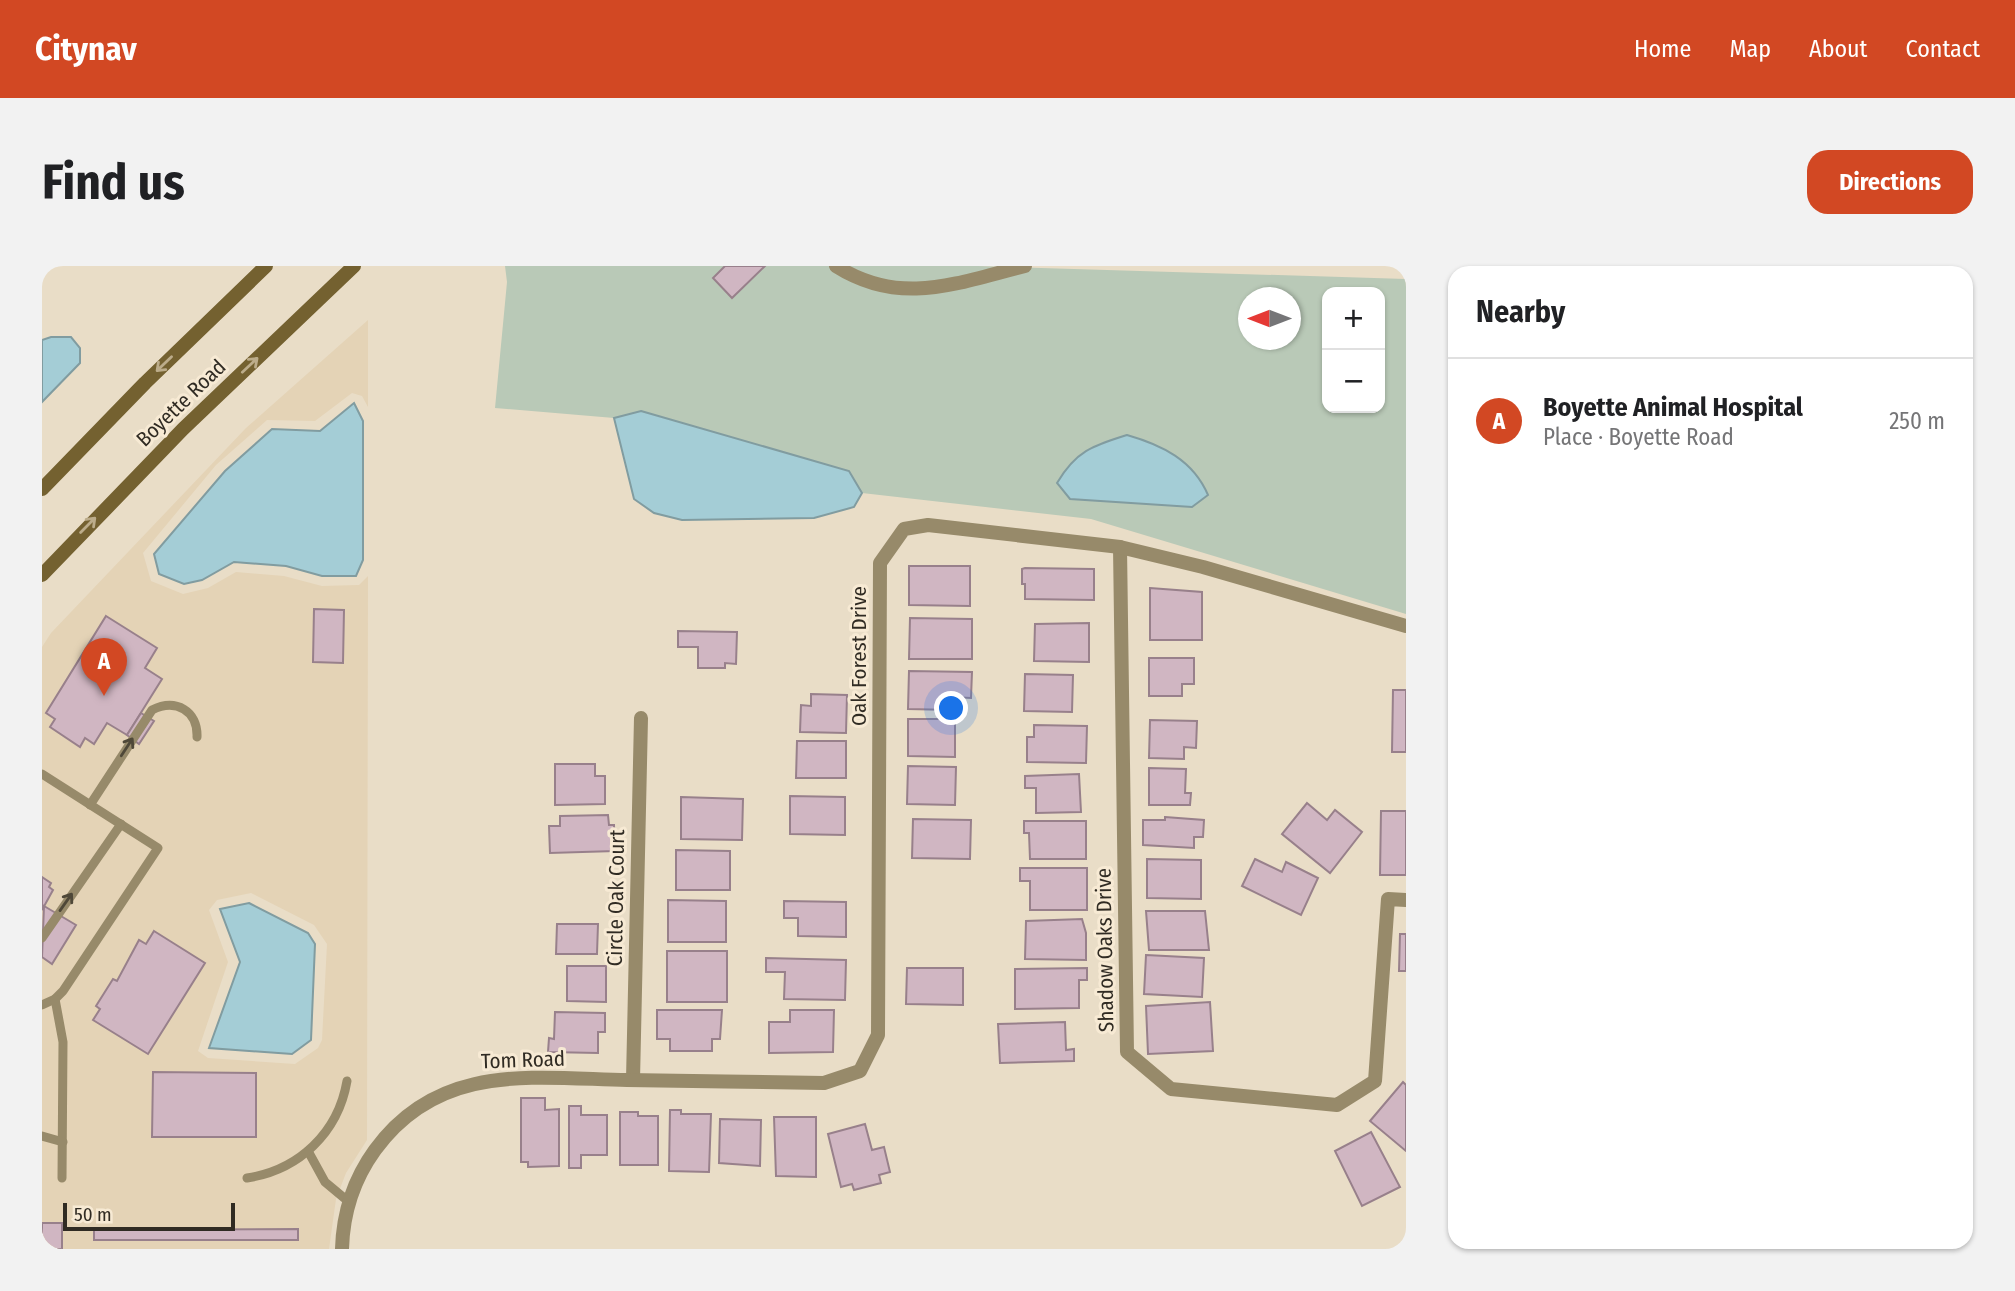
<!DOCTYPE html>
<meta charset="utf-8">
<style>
:root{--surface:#fff;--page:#f2f2f2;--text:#202124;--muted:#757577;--line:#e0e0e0;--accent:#d24823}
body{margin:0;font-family:"Fira Sans Condensed",sans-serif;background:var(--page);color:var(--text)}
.controls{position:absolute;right:21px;top:21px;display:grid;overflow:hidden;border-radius:14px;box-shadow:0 2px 5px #0004}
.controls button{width:63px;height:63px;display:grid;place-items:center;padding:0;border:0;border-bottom:2px solid var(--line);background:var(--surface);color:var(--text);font:35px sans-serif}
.compass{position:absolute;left:1196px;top:21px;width:63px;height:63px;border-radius:50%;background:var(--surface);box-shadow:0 2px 5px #0004;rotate:270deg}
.scale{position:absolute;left:21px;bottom:18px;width:172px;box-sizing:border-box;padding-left:7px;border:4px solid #302b23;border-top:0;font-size:19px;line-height:24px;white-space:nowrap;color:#302b23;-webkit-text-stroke:5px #f7ead4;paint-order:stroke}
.you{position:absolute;left:910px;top:443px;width:24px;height:24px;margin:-18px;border:5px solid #fff;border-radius:50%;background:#1a73e8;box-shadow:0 0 0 10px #1a73e833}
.badge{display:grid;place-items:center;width:46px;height:46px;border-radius:50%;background:var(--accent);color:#fff;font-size:23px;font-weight:700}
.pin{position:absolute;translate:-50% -58px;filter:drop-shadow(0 2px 4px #0008)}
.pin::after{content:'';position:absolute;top:37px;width:24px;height:21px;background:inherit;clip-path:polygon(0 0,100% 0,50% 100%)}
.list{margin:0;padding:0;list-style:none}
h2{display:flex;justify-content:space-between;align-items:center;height:91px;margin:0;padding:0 28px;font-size:30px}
h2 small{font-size:23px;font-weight:400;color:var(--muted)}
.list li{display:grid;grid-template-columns:46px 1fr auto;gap:21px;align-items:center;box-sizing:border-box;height:126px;padding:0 28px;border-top:2px solid var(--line)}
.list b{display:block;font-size:26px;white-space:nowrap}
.list p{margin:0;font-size:23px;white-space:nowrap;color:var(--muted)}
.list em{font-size:23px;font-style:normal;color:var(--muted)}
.map{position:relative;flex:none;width:1364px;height:983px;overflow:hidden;border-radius:21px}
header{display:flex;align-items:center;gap:42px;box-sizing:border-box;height:98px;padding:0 35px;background:var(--accent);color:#fff}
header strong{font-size:33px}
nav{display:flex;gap:38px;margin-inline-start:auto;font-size:24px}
.intro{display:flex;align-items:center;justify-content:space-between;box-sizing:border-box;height:168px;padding:0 42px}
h1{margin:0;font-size:49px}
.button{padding:18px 32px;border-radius:21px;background:var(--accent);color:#fff;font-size:24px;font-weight:700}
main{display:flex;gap:42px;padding:0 42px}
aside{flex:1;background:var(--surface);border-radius:21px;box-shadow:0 2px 5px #0004}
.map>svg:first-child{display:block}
.built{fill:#e4d3b6;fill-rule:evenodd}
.green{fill:#b9c9b7;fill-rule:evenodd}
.water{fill:#a4cdd6;stroke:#819ca0;stroke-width:2}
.building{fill:#d0b6c2;stroke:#98808b;stroke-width:2}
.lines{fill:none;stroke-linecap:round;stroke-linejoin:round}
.lane{stroke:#978a6a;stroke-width:9}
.street{stroke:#978a6a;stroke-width:14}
.secondary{stroke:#746130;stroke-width:14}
.oneway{stroke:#bcac8a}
.oneway2{stroke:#4f4838}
.labels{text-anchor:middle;stroke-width:6;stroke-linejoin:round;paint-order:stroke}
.street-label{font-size:21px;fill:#302b23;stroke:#f7ead4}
</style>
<header>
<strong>Citynav</strong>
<nav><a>Home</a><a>Map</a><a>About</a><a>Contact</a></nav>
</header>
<div class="intro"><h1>Find us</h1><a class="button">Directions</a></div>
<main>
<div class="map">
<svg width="1364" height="983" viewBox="0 0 1364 983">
<rect width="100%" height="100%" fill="#e9ddc7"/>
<path class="built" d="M326,54V141L320,130L310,127L273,155L225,154L174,199L101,287L109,315L141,328L166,322L194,306L242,310L280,320L317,319L326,310L325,874L304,907L294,933L287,983H0V381L9,367L204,162ZM209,627L272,659L285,678L280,774L276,782L253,798L166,792L156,785L186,696L167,644L175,634Z"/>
<path class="green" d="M463,0H936L1364,13V348L1049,253L820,227L806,205L599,145L572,152L453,142L465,16ZM1285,26H1338V142H1285ZM1206,32H1248V74H1206Z"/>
<g class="water">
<path d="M9,71H29L38,82V97L0,136V74Z"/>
<path d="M312,137L321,155V294L314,310H280L244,300L192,296L160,314L142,318L117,308L112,288L183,205L230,163L278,165Z"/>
<path d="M599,145L807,205L820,227L812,241L772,252L640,254L612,247L592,233L572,152Z"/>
<path d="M1085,169C1120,179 1151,194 1166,229L1150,241L1028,233L1015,217C1034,185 1050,180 1085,169Z"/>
<path d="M207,637L266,667L273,678L269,774L250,788L167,782L198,696L178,643Z"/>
</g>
<g class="building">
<path d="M683,0H723L690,32L671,12Z"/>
<path d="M867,300H928V340L867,339Z"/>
<path d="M983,302L1052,303V334L983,333V318H980V303Z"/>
<path d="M1108,322L1160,326V374H1108Z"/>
<path d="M272,343L302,344L301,397L271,396Z"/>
<path d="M64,350L115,382L103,402L120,413L85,469L65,457L52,478L43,472L38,481L8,461L13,453L4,447Z"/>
<path d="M868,352L930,353V393H867Z"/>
<path d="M1047,357V396L992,395L993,358Z"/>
<path d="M636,365L695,366L694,398L683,397V402H656V381H636Z"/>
<path d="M1107,392H1152V418H1140V430H1107Z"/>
<path d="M867,405L930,406L929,432L910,431V444L866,443Z"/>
<path d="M983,408L1031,409L1030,446L982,445Z"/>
<path d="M1351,424H1364V486H1350Z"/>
<path d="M769,428L805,429L804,467L758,466L759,439L769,440Z"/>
<path d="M99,447L112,455L97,478L85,469Z"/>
<path d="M866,453H913V491L866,490Z"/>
<path d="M1108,454L1155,455L1154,482L1142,481V493L1107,492Z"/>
<path d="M992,459L1045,460L1044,497L985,496V471H992Z"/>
<path d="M755,475H804V512H754Z"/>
<path d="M513,498H553V510H563V538L513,539Z"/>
<path d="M866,500L914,501L913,539L865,538Z"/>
<path d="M1107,502L1144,503L1143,527H1149L1148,539H1107Z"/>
<path d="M1037,508L1039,546L994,547V522H983V510Z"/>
<path d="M748,530L803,531V569L748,568Z"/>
<path d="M639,531L701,533L700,574L639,573Z"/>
<path d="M1265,537L1285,554L1293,544L1320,566L1288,607L1240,568Z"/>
<path d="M1339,545H1364V609H1338Z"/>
<path d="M566,549L567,559H572L573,585L508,587L507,560H518V550Z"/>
<path d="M1123,551L1162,554L1161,571H1152V582L1101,579V554H1123Z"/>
<path d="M871,553L929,554L928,593L870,592Z"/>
<path d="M982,555H1044V593H988L987,567H982Z"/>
<path d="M634,584L688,585V624H634Z"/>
<path d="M1105,593L1159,594V633L1105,632Z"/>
<path d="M1213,593L1240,606L1244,596L1276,612L1259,649L1200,620Z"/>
<path d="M978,602H1045V644H988V615H978Z"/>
<path d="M0,611L9,617L7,621L11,624L0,644Z"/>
<path d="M626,634L684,635V676H626Z"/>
<path d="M742,635L804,636V671L756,670V652H742Z"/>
<path d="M2,640L34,659L10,698L0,691Z"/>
<path d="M1104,645H1163L1167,684H1107Z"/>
<path d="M1040,653L1044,667V694L983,693L984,655Z"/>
<path d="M515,658H556L555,688H514Z"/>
<path d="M112,665L163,697L106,788L51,754L58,743L54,740L71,713L75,715L97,674L104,678Z"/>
<path d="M1358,668H1364V705H1357Z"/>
<rect x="625" y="685" width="60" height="51"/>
<path d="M1104,689L1162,692L1160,731L1102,728Z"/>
<path d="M724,692L804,694L803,734L742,733L743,706H724Z"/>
<path d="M525,700H564V736L525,735Z"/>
<path d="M865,702H921V739L864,738Z"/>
<path d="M1045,702V714H1037V742L973,743V703Z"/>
<path d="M1168,736L1171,785L1106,788L1104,740Z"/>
<path d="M615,744H680L678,773H670V785H628V773H615Z"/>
<path d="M748,744H792L791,786L727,787V756H748Z"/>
<path d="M513,746L563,747V766H556V787L506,786L507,772L512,773Z"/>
<path d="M1023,756L1024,784L1032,783V795L958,797L956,758Z"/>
<path d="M111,806L214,807V871H110Z"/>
<path d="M1361,816L1364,819V885L1328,855Z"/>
<path d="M479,832H503V844L517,843V900L486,901V896H479Z"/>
<path d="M527,840H539V849H565V889H539V902H527Z"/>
<path d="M628,844H639V848H669L667,906L627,905Z"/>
<path d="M578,846H596V850H616V899H578Z"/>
<path d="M732,851H774V911L734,910Z"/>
<path d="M678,853L719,854L718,900L677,897Z"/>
<path d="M823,858L830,884L842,881L848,906L837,909L839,917L812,924L810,918L799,921L786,868Z"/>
<path d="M1329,866L1358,921L1320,940L1293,885Z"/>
<rect x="0" y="957" width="20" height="26"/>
<path d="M256,963V974H52V964Z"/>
</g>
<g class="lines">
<g class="lane">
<path d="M0,508L116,582L21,725L13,733L0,739"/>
<path d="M48,539L110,444C134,432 156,445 155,471"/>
<path d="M0,672L79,558"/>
<path d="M13,733L21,776L20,912"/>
<path d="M0,870L21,876"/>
<path d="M266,885L283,916L307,936"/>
<path d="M205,912C257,904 296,867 305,815"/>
</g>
<g class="street">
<path d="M794,0C859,41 914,17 983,0"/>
<path d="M1078,281L1085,786L1129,823L1295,839L1333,815L1346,633L1364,634"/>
<path d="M591,814L599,452"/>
<path d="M300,983C301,947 312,913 333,884C397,796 490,812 585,814C651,815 716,816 782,817L818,805L836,769L838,297L862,263L886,259L1078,281L1161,301L1364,360"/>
</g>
<g class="secondary">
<path d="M0,223L103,117L224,0"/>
<path d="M0,309L141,163L312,0"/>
</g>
</g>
<defs><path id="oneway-shaft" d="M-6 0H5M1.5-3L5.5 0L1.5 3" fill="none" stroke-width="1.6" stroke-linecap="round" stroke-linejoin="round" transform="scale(1.75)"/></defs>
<g class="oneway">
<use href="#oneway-shaft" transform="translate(122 98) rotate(136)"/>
<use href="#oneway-shaft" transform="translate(208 99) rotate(-43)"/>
<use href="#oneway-shaft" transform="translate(46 259) rotate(-45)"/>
</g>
<g class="oneway2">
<use href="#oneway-shaft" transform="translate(85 481) rotate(-57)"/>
<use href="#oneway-shaft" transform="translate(24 636) rotate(-55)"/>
</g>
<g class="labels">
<g class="street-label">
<text transform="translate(139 137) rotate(-44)" y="7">Boyette Road</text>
<text transform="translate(817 390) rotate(-90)" y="7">Oak Forest Drive</text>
<text transform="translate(574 632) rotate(-89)" y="7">Circle Oak Court</text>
<text transform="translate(1063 684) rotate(-91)" y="7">Shadow Oaks Drive</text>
<text transform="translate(481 794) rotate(-2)" y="7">Tom Road</text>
</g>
</g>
</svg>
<div class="controls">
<button>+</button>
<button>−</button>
</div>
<svg class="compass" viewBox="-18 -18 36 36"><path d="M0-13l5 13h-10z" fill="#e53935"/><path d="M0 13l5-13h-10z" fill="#757577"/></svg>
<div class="scale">50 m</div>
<div class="you"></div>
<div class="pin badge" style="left:62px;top:430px">A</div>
</div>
<aside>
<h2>Nearby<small></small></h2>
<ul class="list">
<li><span class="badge">A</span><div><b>Boyette Animal Hospital</b><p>Place · Boyette Road</p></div><em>250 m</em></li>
</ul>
</aside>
</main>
